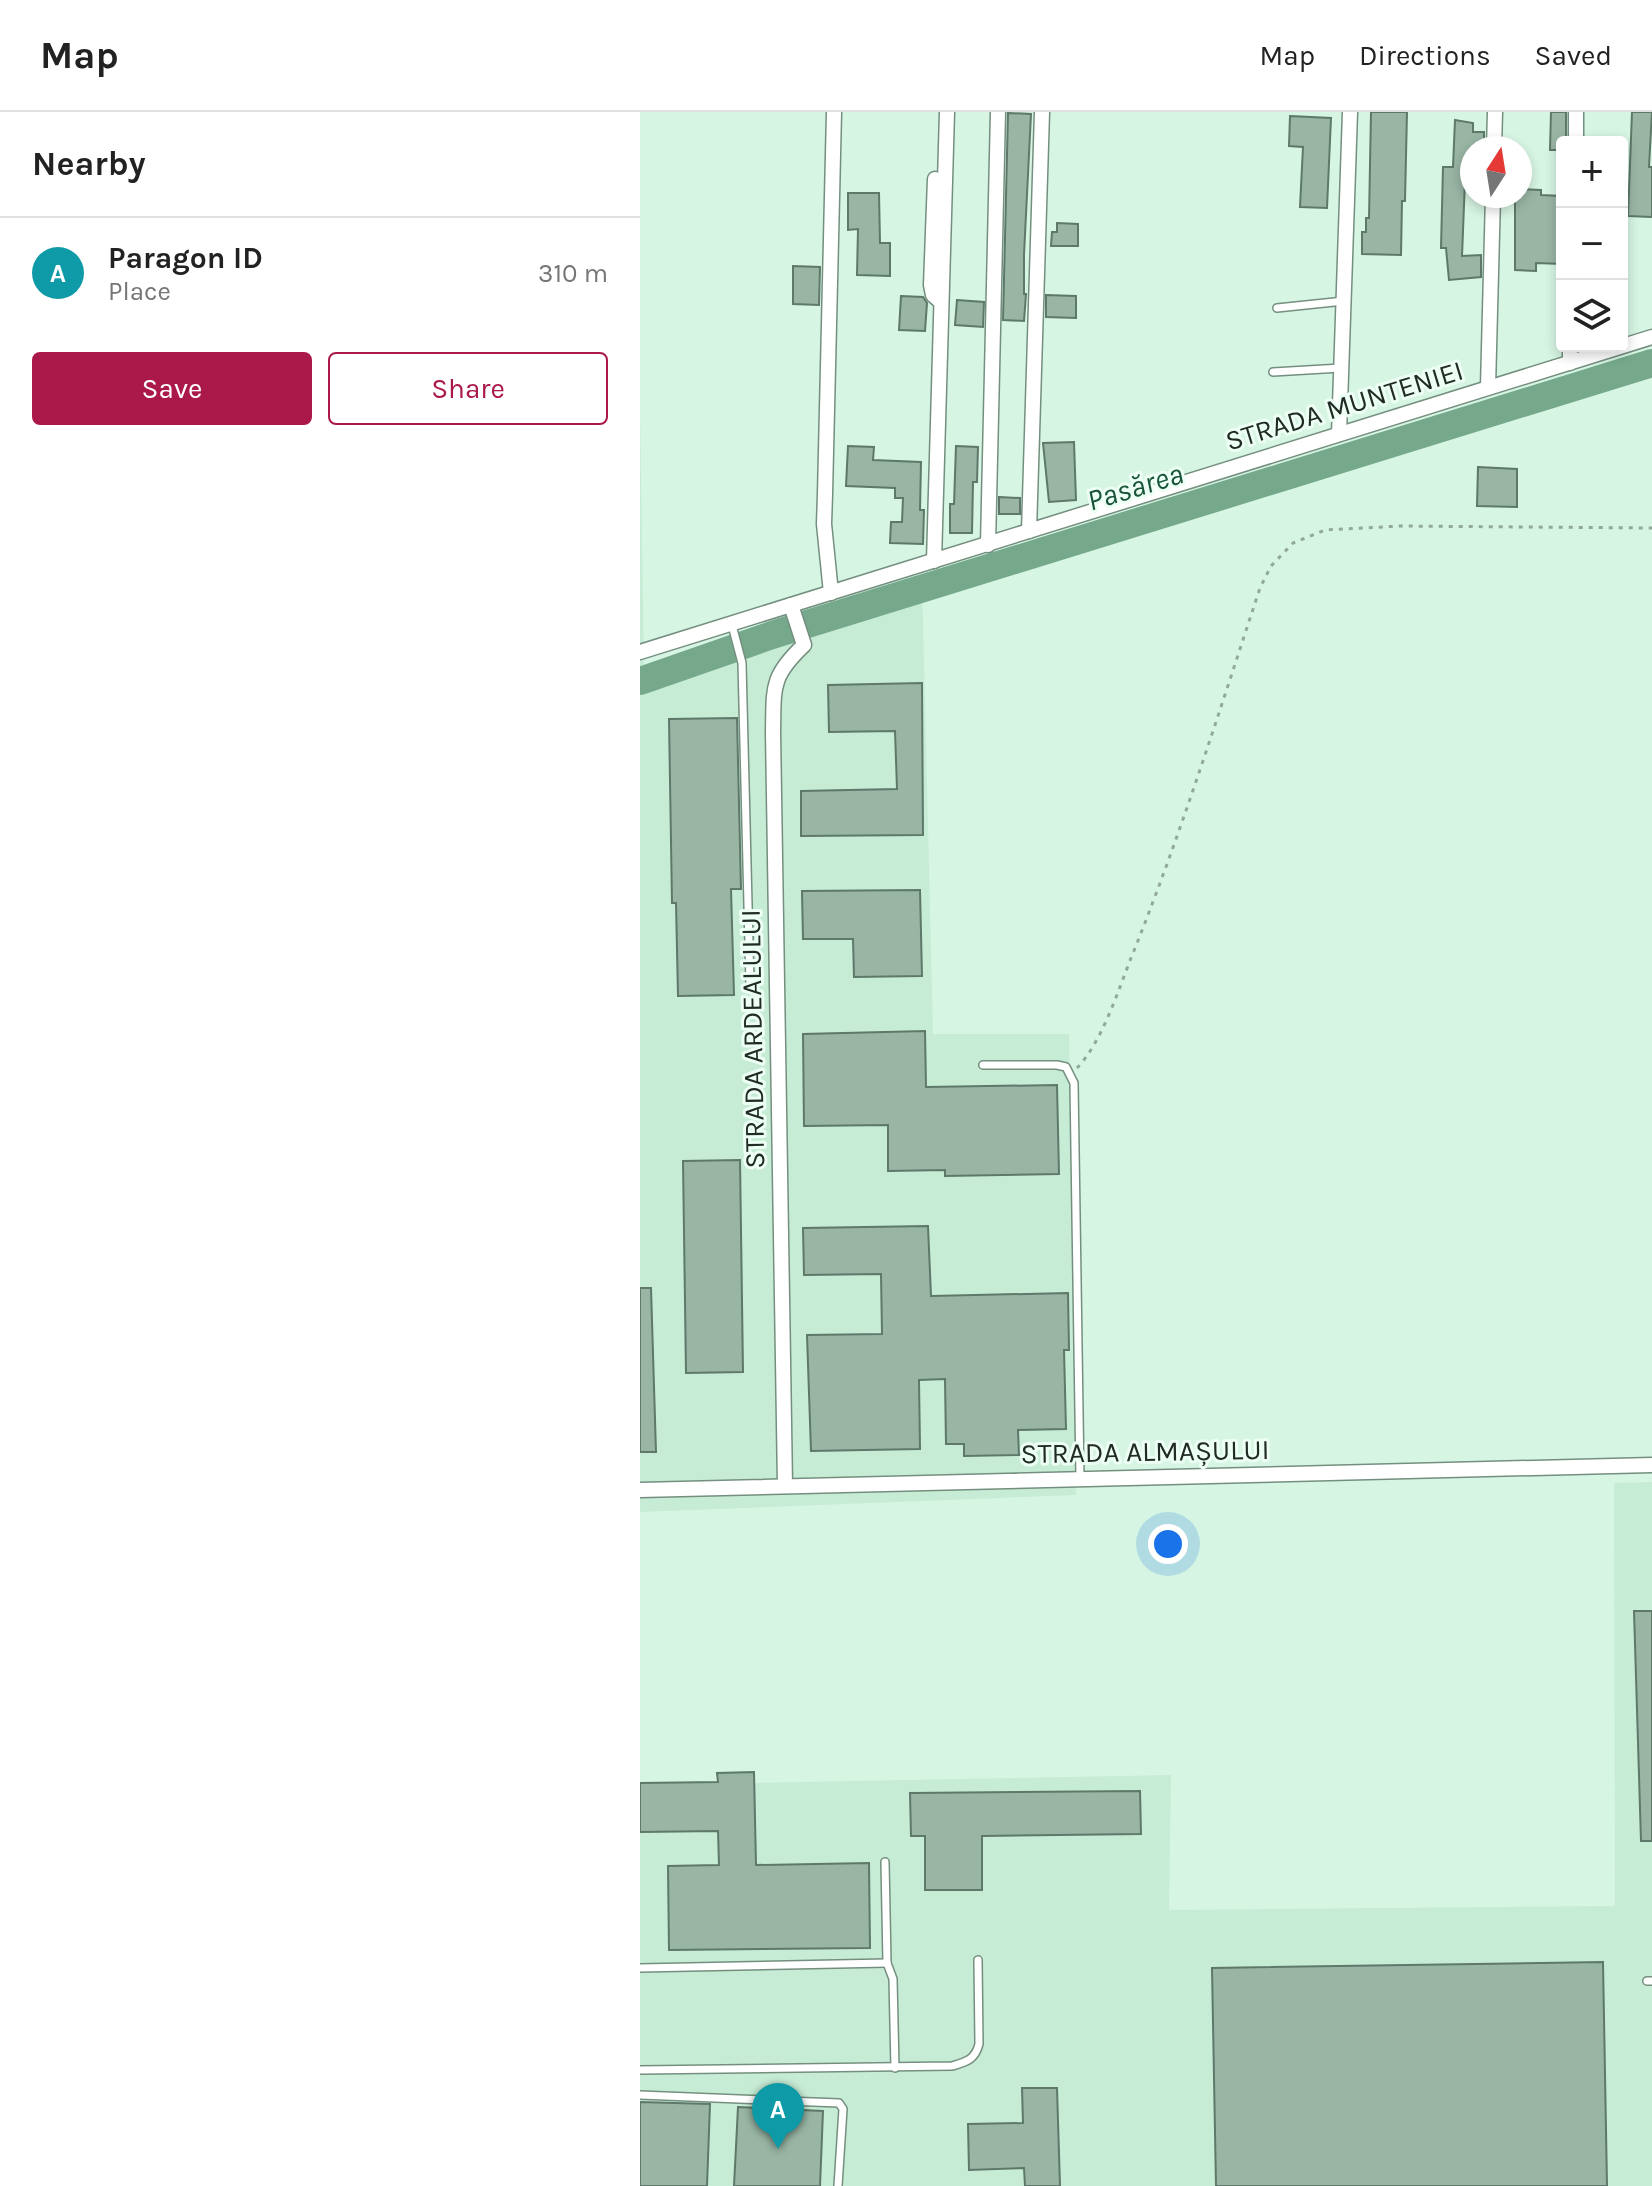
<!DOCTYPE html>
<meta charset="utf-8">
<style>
:root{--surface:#fff;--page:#f6f6f6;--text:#222;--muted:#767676;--line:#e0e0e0;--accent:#ab184a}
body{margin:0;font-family:Karla,sans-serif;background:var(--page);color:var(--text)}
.controls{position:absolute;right:24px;top:24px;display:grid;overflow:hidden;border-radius:8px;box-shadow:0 4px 12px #0003}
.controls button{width:72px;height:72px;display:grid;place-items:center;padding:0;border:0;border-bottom:2px solid var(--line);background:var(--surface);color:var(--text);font:40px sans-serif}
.compass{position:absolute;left:820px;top:24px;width:72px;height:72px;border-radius:50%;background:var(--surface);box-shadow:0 4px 12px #0003;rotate:12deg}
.you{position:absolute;left:528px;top:1432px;width:28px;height:28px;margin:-20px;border:6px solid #fff;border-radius:50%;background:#1a73e8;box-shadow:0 0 0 12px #1a73e833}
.badge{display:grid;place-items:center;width:52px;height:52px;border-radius:50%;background:var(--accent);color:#fff;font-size:26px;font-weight:700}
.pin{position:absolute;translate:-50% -66px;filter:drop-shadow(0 2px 4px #0008)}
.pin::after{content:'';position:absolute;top:42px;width:28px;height:24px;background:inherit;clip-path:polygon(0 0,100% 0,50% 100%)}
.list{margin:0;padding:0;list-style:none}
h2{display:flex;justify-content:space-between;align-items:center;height:104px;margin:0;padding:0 32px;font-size:34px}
h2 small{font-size:26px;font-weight:400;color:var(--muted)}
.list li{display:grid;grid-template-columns:52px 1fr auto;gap:24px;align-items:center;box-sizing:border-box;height:112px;padding:0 32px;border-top:2px solid var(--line)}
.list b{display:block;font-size:30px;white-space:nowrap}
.list p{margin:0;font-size:26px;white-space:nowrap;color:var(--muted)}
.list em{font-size:26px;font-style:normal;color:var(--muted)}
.actions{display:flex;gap:16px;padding:24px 32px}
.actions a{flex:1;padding:18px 0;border:2px solid var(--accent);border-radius:8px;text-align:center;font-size:28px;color:var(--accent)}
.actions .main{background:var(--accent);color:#fff}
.icon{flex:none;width:44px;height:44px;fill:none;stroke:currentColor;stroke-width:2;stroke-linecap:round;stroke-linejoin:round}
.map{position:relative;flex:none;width:1012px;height:2074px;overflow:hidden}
header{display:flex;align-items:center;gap:48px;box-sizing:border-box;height:112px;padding:0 40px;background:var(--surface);border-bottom:2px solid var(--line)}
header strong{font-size:38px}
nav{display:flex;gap:44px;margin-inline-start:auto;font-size:28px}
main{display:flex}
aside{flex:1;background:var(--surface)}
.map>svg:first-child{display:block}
.built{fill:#c7ecd5}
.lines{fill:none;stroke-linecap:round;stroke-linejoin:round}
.river{stroke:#76a98c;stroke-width:28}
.building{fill:#99b6a5;stroke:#5e7869;stroke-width:2}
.service-casing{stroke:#748f7f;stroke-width:10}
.minor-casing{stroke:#748f7f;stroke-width:17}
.path{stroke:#91a89a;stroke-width:3;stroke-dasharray:4 6;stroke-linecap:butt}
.service{stroke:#fff;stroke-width:7}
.minor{stroke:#fff;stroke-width:14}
.labels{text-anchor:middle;stroke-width:6;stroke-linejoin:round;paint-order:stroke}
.street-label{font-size:28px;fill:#202b24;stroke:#edfff4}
.water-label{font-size:30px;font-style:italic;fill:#185538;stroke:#edfff4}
</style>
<header>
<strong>Map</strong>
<nav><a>Map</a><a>Directions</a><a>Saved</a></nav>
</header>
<main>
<aside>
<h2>Nearby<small></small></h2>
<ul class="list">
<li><span class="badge" style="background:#0f9aa8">A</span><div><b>Paragon ID</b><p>Place</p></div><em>310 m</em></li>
</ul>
<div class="actions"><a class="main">Save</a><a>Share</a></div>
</aside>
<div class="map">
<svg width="1012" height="2074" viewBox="0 0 1012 2074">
<rect width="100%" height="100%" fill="#d7f5e3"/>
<g class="built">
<path d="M0,299L4,555L90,524L282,465L293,922H429L436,1383L0,1400Z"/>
<path d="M1012,1370V2074H0V1673L531,1663L529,1798L975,1794L974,1371Z"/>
</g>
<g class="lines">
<path class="river" d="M0,569L135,522L1012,251"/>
</g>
<g class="building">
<path d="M731,0H767L765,89H762L761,143L722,142V120H726V106H729Z"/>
<path d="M911,0H926V30H922V38H910Z"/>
<path d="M992,0H1012L1009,55H1012V105L988,104Z"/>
<path d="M368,1L391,2L384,143V182H386L384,209L363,208Z"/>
<path d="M650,4L691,6L687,96L660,95L663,35L649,34Z"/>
<path d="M815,8L833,11V20H844V36H832V43H826L822,144L841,143V165L809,168L806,136H801L803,55H813Z"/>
<path d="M880,77L901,78V83L922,84V152L896,151V159L875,158V84H880Z"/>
<path d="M208,81H239L240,131H250V164L217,163L218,117L208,118Z"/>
<path d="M417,111L438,112V134H411L412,120H417Z"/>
<path d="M153,154L180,155L179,193L153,192Z"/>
<path d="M406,183L436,184V206L406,205Z"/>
<path d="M261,184L283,185L287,191L285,219L259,218Z"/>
<path d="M317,188L344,190L343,215L315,213Z"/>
<path d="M434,330L436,388L409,390L403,331Z"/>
<path d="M208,334L234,335L233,348L281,350L280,398H284L283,432L250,431L251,410H262L263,386H255V376L206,374Z"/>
<path d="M316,334L338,335L337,370H333L332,421H310V392H314Z"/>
<path d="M838,355L877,357V395L837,394Z"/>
<path d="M359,385L380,386V402H359Z"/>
<path d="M282,571L283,723L161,724V679L257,677L255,619L189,620L188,573Z"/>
<path d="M97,606L101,777H91L94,883L38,884L36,791H32L29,607Z"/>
<path d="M280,778L282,864L214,865L213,827H163L162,779Z"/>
<path d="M285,919L286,975L417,973L419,1062L305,1064V1058L248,1059V1013L164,1014L163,922Z"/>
<path d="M100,1048L103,1260L46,1261L43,1049Z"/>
<path d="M288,1114L291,1184L428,1181L429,1238H424L426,1317L378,1318L379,1343L324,1344V1332H306L305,1267L279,1268L280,1337L171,1339L167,1223L242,1222L241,1162L164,1163L163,1116Z"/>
<path d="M0,1176H11L16,1340H0Z"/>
<path d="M994,1499H1012V1729H1001Z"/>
<path d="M114,1660L116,1753L229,1751L230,1836L29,1838L28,1754L79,1753L78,1719L0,1720V1671L78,1670L77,1661Z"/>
<path d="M500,1679L501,1722L342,1724V1778H285V1724H271L270,1681Z"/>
<path d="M963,1850L967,2074H576L572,1856Z"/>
<path d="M382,1976H417L420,2074H385L384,2056L329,2058L328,2012L383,2011Z"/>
<path d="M0,1990L70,1992L67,2074H0Z"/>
<path d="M98,1995L183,1999L180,2074H94Z"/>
</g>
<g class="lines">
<defs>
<g id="service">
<path d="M637,196L704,189"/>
<path d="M633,260L701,256"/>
<path d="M92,513L102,551L110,873"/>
<path d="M343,953H417L426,955L434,971L440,1366"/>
<path d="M245,1750L247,1851L253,1867L255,1956"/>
<path d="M0,1856L247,1851"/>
<path d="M1007,1869H1012"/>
<path d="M0,1958L312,1954C326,1950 335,1948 339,1932L338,1848"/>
<path d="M0,1983L199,1991L203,1997L198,2074"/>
</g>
<g id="minor">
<path d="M936,30V0"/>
<path d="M854,36L855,0"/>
<path d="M295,67L291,173L293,183L301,190"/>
<path d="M930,251V234"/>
<path d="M848,275L853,84"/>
<path d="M699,322L710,0"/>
<path d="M389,419L402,0"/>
<path d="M348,433L358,0"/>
<path d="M294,449L307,0"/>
<path d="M191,481L184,412L185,382L194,0"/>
<path d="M0,540L1012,225"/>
<path d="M145,1374L133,620C134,576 130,565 164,533L151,493"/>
<path d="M0,1378L1012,1353"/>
</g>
</defs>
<use href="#service" class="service-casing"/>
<use href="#minor" class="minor-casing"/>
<path class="path" d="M437,956C462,930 478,879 491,846C540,725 579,600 620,476L631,454L653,431L685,418L760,414L1012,416"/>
<use href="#service" class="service"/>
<use href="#minor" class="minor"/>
</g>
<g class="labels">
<g class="street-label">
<text transform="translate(704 293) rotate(-17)" y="10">STRADA MUNTENIEI</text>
<text transform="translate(112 927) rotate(-91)" y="10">STRADA ARDEALULUI</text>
<text transform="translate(505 1339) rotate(-1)" y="10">STRADA ALMAȘULUI</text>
</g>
<g class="water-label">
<text transform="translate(495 375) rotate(-17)" y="10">Pasărea</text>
</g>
</g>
</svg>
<div class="controls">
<button>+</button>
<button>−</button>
<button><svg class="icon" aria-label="layers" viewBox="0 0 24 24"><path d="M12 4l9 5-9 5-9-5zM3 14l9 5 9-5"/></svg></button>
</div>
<svg class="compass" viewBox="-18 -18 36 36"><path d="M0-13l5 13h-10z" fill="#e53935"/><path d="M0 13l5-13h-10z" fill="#767676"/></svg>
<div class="you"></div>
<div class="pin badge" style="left:138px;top:2037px;background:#0f9aa8">A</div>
</div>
</main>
